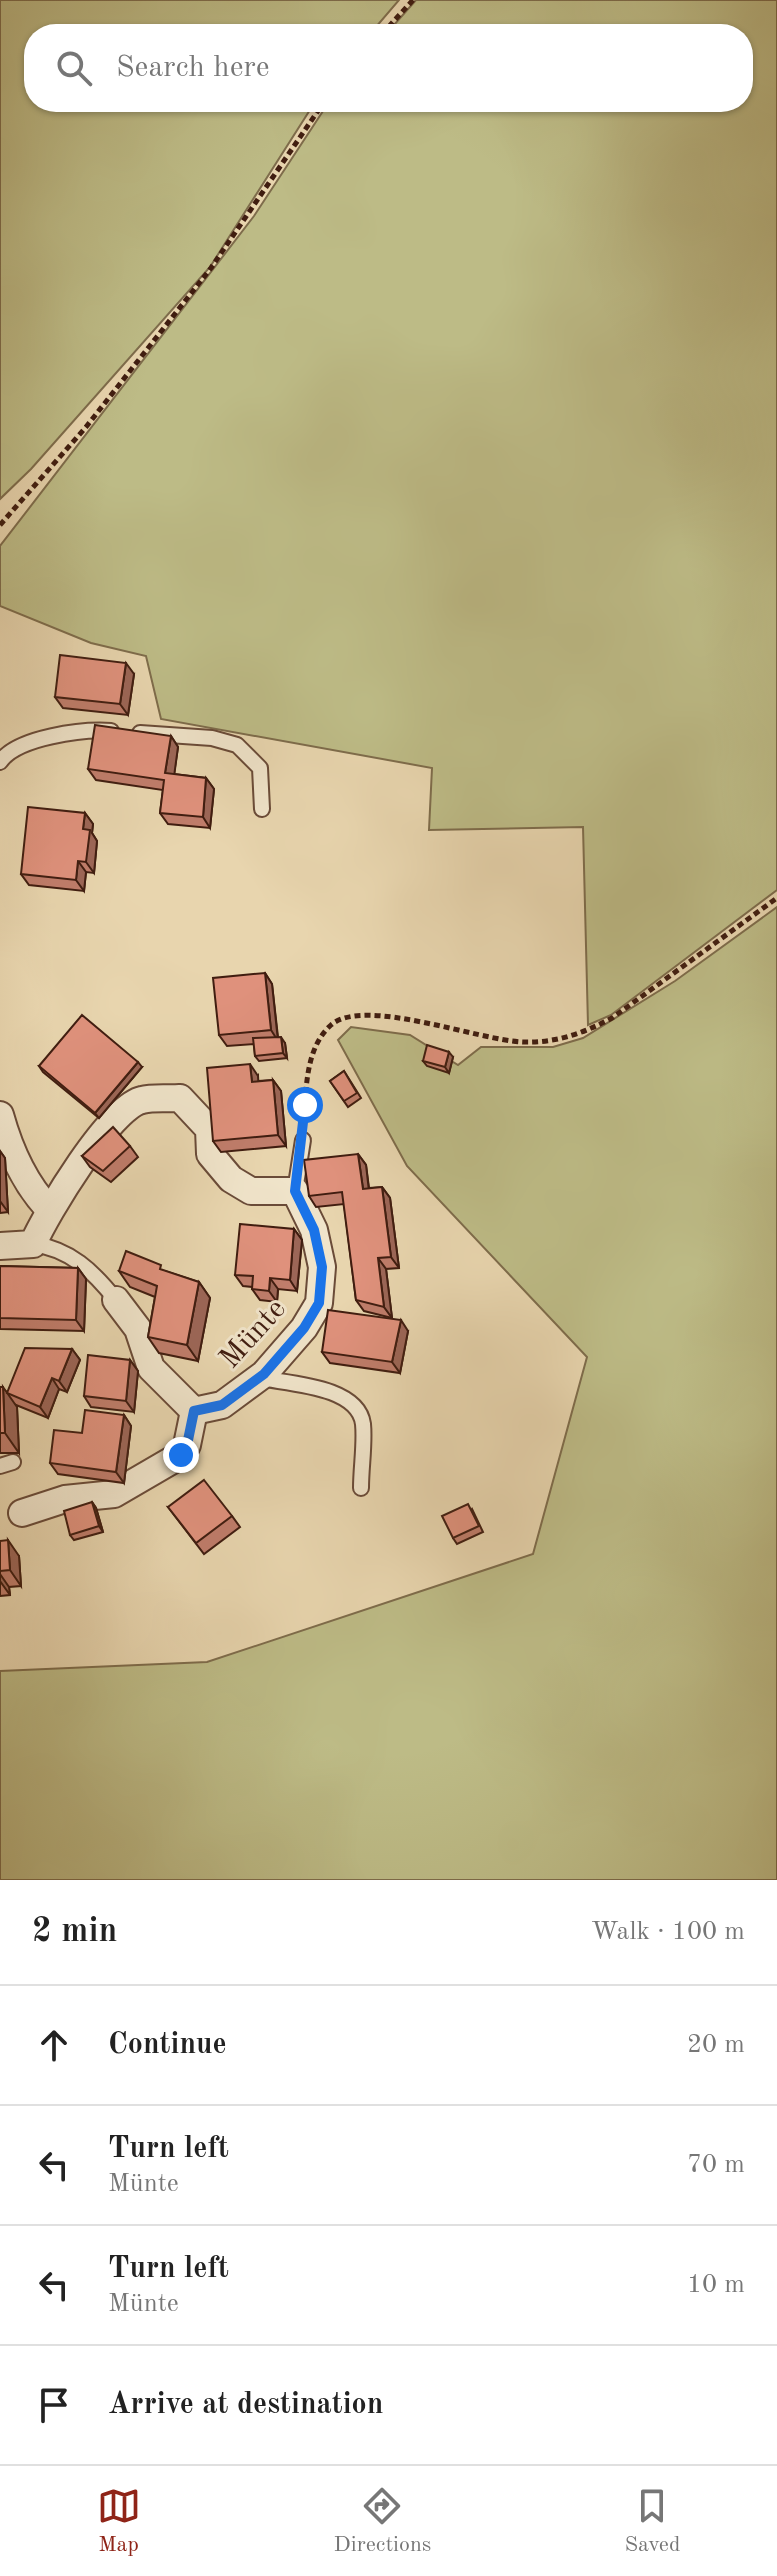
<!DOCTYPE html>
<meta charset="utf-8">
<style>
:root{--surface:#fff;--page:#f2f2f2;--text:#222;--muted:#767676;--line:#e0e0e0;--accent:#8f2418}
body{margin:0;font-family:"Old Standard TT",serif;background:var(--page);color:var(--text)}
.stop{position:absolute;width:24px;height:24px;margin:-18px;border:6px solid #1a73e8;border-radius:50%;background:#fff}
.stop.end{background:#1a73e8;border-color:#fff;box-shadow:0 2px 8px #0008}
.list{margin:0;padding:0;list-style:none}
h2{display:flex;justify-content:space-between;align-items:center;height:104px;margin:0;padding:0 32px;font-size:34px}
h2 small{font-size:26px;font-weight:400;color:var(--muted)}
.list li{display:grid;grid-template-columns:52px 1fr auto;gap:24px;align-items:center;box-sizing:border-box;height:120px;padding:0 32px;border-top:2px solid var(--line)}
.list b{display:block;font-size:30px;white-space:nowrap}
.list p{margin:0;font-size:26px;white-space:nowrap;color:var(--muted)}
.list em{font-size:26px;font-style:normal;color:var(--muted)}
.icon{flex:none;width:44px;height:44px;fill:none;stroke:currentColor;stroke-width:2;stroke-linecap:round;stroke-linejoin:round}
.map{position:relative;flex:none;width:777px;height:1880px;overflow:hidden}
.search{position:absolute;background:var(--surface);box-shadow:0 2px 6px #0004;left:24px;right:24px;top:24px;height:88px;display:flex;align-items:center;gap:20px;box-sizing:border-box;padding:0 28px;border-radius:32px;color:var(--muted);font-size:30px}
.sheet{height:584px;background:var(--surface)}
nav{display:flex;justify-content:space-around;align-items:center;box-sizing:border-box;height:112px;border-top:2px solid var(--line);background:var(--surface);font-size:22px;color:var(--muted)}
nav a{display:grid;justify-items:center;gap:4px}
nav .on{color:var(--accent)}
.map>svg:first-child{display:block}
.green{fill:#bdbb86;stroke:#7e6c4b;stroke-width:2}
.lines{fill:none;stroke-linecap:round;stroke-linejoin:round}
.service-casing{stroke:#6a4b38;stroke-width:18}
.minor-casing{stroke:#6a4b38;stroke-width:30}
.path{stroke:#401d10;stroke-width:5;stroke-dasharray:6 4;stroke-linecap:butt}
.service{stroke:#f0e4ca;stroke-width:14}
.minor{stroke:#f0e4ca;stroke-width:26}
.wall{fill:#c07d6b;stroke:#401d10;stroke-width:2}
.shaded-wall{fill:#9c6657;stroke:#401d10;stroke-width:2}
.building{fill:#df917c;stroke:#401d10;stroke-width:2}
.route{stroke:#1a73e8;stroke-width:10}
.labels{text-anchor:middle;stroke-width:6;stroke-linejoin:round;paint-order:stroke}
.street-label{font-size:30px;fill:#401d10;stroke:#f0e4ca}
</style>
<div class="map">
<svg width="777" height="1880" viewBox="0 0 777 1880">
<rect width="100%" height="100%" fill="#e8d5ae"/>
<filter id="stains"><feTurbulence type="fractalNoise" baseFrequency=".0025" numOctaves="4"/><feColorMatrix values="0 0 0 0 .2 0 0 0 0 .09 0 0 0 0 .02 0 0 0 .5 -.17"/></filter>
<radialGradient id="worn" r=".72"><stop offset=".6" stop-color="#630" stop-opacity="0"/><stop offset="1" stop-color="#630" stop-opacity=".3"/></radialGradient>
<g class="green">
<path d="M0,0H399L370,34H34V102H315L210,267L31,469L0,499Z"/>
<path d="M416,0H777V890L611,1015L588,1025L583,827L429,830L432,768L161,719L146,656L91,643L0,606V546L254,216L329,102H743V34H386Z"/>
<path d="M777,907V1880H0V1671L207,1662L533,1554L587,1357L407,1166L338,1040L351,1027L410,1035L458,1065L481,1047H553L583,1038L675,981Z"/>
</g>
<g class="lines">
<defs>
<g id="service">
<path d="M140,733L212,738L237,745L260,768L262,809"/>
<path d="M0,762C17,737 83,729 111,731"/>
<path d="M295,1191L303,1140"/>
<path d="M33,1244C70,1249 93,1271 116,1300"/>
<path d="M260,1378C290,1384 358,1386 363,1424C365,1444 361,1467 361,1488"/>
<path d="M0,1466L13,1462"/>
</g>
<g id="minor">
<path d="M0,1115C10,1151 24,1183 49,1209"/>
<path d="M0,1246L33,1244C46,1214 110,1107 142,1100C153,1097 168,1099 180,1098L209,1129L210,1154L231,1179L251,1191H295L314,1230L322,1267L319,1303L304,1328L264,1374L222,1405L194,1411L151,1368L138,1329L116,1300"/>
<path d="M22,1513L65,1499L114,1494L181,1455L187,1445L194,1411"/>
</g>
</defs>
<use href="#service" class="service-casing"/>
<use href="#minor" class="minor-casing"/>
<g class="path">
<path d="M382,34L413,0"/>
<path d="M0,525L86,427L211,268L324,102"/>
<path d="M304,1123C306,1091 305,1048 331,1025C364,996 479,1041 524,1042C556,1043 584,1033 612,1018L777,898"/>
</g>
<use href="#service" class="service"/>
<use href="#minor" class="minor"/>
</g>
<g class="wall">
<path d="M134,674L128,715L63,708L55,697Z"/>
<path d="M171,736L178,747L174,774L206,778L214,789L210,828L168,824L160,813L163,790L96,780L88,769Z"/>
<path d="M85,813L93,824L92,833L97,841L94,873L86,872L84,891L29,885L21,874Z"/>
<path d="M265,973L272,984L278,1037L285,1043L287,1058L259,1061L255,1056L254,1044L227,1046L219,1035Z"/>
<path d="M453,1057L449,1073L427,1066L423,1061Z"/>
<path d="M39,1066L142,1067L99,1118L43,1072Z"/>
<path d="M344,1071L361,1098L348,1107L330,1081Z"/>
<path d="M258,1076V1081L273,1080L281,1091L286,1146L221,1152L213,1141Z"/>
<path d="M130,1146L138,1157L111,1182L90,1167L82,1156Z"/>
<path d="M0,1151L5,1158L8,1212L0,1213Z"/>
<path d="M358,1154L366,1165L369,1188L382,1187L390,1198L399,1268L386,1269L392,1318L364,1311L356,1300L344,1204L316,1207L309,1196Z"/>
<path d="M294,1229L302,1240L297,1291L278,1289L277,1302L260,1300L252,1289V1287L243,1286L235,1275Z"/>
<path d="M0,1266L78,1268L86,1279L84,1331L0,1329Z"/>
<path d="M119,1271H165L199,1282L210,1298L198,1361L159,1353L148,1337L155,1297L130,1287Z"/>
<path d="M408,1331L400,1373L330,1363L322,1352Z"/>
<path d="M72,1349L80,1360L67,1392L59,1389L48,1418L16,1405L17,1407L19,1453H0V1387L7,1392Z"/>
<path d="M130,1360L138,1371L134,1412L91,1407L84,1396Z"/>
<path d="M124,1415L131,1426L124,1483L58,1474L50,1463L82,1433Z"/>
<path d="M92,1502L96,1508L103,1532L74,1540L70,1535Z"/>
<path d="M168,1507L232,1516L240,1527L204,1554Z"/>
<path d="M472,1509L483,1532L457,1544L453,1538Z"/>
<path d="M0,1541L19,1556L21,1586L9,1587L10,1595L0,1596Z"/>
</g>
<g class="shaded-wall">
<path d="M126,663L134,674L128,715L120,704Z"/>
<path d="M171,736L178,747L173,784L165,773Z"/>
<path d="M206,778L214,789L210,828L203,817Z"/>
<path d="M85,813L93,824L92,833L97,841L94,873L86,862L83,829Z"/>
<path d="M78,861L86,872L84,891L76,880Z"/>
<path d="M265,973L272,984L278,1041L271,1030Z"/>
<path d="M281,1037L285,1043L287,1058L283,1053Z"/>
<path d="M449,1052L453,1057L449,1073L445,1067Z"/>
<path d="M138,1062L142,1067L99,1118L95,1113Z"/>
<path d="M250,1064L258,1076L259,1093L252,1082Z"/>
<path d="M273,1080L281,1091L286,1146L278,1135Z"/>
<path d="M0,1151L5,1158L8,1212L0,1201Z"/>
<path d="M358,1154L366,1165L370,1200L363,1189Z"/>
<path d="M382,1187L390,1198L399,1268L391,1257Z"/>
<path d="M294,1229L302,1240L297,1291L290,1280Z"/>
<path d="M378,1258L386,1269L392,1318L384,1307Z"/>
<path d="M78,1268L86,1279L84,1331L76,1320Z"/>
<path d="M270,1278L278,1289L277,1302L269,1291Z"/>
<path d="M199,1282L210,1298L198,1361L187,1345Z"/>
<path d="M401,1320L408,1331L400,1373L392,1362Z"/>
<path d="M72,1349L80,1360L67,1392L59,1381Z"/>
<path d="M130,1360L138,1371L134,1412L126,1401Z"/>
<path d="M52,1378L59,1389L48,1418L40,1407Z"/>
<path d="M3,1387L17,1407L19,1453L5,1433Z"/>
<path d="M124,1415L131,1426L124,1483L116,1472Z"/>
<path d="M92,1502L96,1508L103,1532L99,1526Z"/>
<path d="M8,1540L19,1556L21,1586L10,1570Z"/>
<path d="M0,1574L9,1587L10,1595L0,1581Z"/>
</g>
<g class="building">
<path d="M60,655L126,663L120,704L55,697Z"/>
<path d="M95,725L171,736L165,773L206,778L203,817L160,813L164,780L88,769Z"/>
<path d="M28,807L85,813L83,829L90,830L86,862L78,861L76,880L21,874Z"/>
<path d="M265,973L271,1030L219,1035L213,978Z"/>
<path d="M82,1015L138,1062L95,1113L39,1066Z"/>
<path d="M281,1037L283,1053L255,1056L253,1038Z"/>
<path d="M427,1045L449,1052L445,1067L423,1061Z"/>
<path d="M250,1064L252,1082L273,1080L278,1135L213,1141L207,1068Z"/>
<path d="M344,1071L357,1093L344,1101L330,1081Z"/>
<path d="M113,1127L130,1146L103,1171L82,1156Z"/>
<path d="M358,1154L363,1189L382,1187L391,1257L378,1258L384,1307L356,1300L342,1192L309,1196L304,1160Z"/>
<path d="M240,1224L294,1229L290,1280L270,1278L269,1291L252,1289L253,1276L235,1275Z"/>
<path d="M126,1251L161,1265L160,1269L199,1282L187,1345L148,1337L157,1286L119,1271Z"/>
<path d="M0,1266L78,1268L76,1320L0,1318Z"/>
<path d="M328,1310L401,1320L392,1362L322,1352Z"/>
<path d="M25,1348L72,1349L59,1381L52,1378L40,1407L7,1393Z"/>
<path d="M88,1355L130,1360L126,1401L84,1396Z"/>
<path d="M0,1387H3L5,1433H0Z"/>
<path d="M85,1410L124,1415L116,1472L50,1463L54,1430L82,1433Z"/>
<path d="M204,1480L232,1516L196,1543L168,1507Z"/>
<path d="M92,1502L99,1526L70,1535L64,1511Z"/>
<path d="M468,1504L479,1526L453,1538L442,1516Z"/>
<path d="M8,1540L10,1570L0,1571V1541Z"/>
</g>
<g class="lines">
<path class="route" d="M181,1455L187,1445L194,1411L222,1405L264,1374L304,1328L319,1303L322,1267L314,1230L295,1191L305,1105"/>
</g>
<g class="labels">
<g class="street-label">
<text transform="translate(252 1333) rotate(-48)" y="10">Münte</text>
</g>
</g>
<rect width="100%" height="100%" filter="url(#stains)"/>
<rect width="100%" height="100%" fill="url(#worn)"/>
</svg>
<div class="stop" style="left:305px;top:1105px"></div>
<div class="stop end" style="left:181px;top:1455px"></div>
<div class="search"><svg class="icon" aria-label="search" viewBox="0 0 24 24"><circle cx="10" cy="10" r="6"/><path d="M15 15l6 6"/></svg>Search here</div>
</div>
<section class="sheet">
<h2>2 min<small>Walk · 100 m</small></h2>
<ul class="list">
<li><svg class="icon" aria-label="ahead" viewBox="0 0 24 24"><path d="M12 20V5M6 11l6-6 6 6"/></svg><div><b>Continue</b></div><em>20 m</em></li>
<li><svg class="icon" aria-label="left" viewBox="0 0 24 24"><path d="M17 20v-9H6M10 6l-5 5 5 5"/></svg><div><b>Turn left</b><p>Münte</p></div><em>70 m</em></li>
<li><svg class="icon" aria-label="left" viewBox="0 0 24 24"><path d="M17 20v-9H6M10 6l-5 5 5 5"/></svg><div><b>Turn left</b><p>Münte</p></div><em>10 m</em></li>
<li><svg class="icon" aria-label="arrive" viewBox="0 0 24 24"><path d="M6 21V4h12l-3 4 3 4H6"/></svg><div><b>Arrive at destination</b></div></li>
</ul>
</section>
<nav>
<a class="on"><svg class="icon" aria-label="map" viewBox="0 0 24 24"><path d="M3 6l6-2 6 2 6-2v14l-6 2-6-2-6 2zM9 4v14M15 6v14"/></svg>Map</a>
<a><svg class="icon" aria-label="directions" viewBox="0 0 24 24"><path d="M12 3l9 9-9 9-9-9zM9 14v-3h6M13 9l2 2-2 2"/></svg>Directions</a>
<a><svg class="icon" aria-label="saved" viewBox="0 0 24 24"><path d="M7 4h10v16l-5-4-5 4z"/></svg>Saved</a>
</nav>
